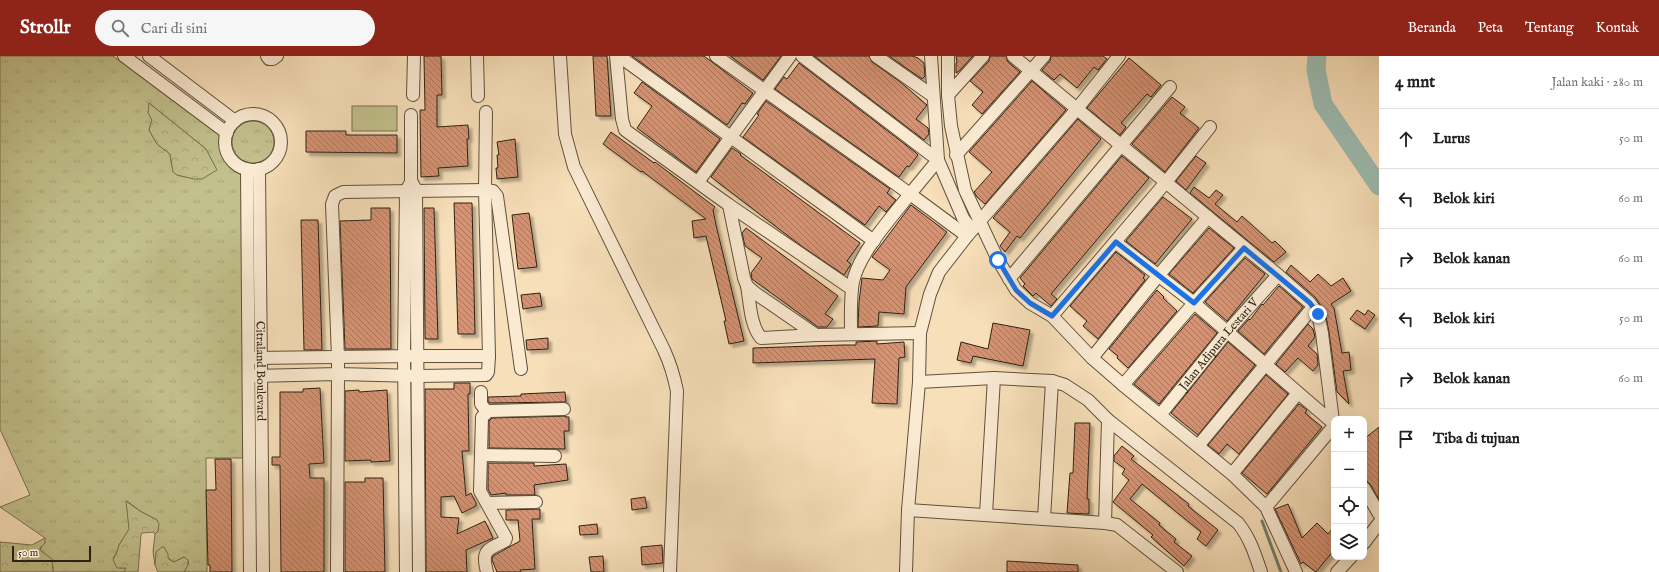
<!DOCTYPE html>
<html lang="id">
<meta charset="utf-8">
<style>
:root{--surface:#fff;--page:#f6f6f6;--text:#202124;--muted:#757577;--line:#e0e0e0;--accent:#8f2418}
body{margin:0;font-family:"IM FELL English",serif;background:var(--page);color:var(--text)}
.controls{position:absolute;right:12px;bottom:12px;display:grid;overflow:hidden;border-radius:8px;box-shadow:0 4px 16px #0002}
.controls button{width:36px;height:36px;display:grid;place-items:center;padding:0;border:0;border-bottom:1px solid var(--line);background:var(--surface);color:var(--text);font:20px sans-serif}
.scale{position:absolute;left:12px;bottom:10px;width:79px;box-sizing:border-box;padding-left:4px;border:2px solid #2f2212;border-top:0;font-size:11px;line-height:14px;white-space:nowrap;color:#2f2212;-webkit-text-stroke:3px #faead2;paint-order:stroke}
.stop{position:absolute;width:12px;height:12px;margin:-9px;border:3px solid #1a73e8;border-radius:50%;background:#fff}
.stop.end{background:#1a73e8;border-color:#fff;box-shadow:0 1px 4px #0008}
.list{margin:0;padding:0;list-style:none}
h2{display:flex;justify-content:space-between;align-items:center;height:52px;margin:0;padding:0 16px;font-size:17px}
h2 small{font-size:13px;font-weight:400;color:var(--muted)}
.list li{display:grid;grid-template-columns:26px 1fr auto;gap:12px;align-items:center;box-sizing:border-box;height:60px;padding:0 16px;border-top:1px solid var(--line)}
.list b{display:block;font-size:15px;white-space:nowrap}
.list em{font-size:13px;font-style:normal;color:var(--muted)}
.icon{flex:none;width:22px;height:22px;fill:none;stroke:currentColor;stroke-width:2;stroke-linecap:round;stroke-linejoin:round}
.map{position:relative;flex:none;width:1379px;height:516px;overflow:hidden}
header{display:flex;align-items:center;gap:24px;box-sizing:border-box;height:56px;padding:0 20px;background:var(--accent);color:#fff}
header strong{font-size:19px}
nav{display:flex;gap:22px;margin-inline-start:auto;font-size:14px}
.search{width:280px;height:36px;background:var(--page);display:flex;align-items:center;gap:10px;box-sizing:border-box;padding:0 14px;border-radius:22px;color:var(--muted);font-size:15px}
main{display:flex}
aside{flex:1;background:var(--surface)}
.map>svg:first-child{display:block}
.grass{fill:url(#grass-tufts);stroke:#78714f;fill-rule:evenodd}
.forest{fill:url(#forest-crowns);stroke:#78714f}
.garden{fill:#c2c08c;stroke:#78714f}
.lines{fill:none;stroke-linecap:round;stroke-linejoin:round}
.stream{stroke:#717e71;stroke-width:3}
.river{stroke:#9dbcb1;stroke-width:19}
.building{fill:url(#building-back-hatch);stroke:#2f2212;filter:url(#shadow)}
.street-casing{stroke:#61513c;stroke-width:14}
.street{stroke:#faead2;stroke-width:12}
.route{stroke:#1a73e8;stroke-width:5}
.labels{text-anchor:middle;stroke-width:3.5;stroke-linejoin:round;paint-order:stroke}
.street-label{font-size:12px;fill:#2f2212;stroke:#faead2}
</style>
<header>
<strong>Strollr</strong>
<div class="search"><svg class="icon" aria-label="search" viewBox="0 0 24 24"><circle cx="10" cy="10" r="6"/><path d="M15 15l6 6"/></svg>Cari di sini</div>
<nav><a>Beranda</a><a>Peta</a><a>Tentang</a><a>Kontak</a></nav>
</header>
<main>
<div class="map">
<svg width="1379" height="516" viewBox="0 0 1379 516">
<defs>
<pattern id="grass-tufts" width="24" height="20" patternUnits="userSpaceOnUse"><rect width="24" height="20" fill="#c2c08c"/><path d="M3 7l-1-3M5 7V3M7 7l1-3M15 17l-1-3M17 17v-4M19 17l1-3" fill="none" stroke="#a7a578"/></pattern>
<pattern id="forest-crowns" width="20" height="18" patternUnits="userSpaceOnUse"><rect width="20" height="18" fill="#c2c08c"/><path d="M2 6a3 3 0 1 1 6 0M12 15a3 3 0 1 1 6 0" fill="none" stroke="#a7a578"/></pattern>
<pattern id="building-back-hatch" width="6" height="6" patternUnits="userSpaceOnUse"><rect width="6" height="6" fill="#d69272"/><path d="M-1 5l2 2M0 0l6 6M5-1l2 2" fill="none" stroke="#ae775c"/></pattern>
<filter id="shadow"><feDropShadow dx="3.5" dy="3.5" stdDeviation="1" flood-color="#0004"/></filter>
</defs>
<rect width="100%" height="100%" fill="#f7dfb9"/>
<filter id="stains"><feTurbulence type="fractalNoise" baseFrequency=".005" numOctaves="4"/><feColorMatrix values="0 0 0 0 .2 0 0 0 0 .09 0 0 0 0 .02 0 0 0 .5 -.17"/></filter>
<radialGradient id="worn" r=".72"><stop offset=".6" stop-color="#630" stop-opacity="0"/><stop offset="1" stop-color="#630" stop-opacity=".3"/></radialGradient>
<g class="grass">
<path d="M0,0H113L220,80C217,97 226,113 242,119L243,402H206L207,516H184L189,506L184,501L174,506L168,502L156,501L155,509L153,496L155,478L158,475L157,464L140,455L127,445L130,473L119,489L117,496L113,502L120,512H127L124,516H53C53,499 49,504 40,494L45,482L0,451L30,439L0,373ZM149,47L206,93L185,121L177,119L173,115L170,98L157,88L149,74L152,64Z"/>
<circle cx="253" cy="86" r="21"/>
</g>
<g class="forest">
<path d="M149,47L206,93L217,114L202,123H194L177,119L173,116L170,98L157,88L149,74L152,64L148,57Z"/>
<path d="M126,445L140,455L157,464L159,468L158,475L155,478L154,476L142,477L141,479L138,516H124L126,512H117L113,504L117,496L119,489L129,473Z"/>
<path d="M45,482V487L40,492V494L52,503L53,516H0V486L32,489Z"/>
<path d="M162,491H164L168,498V502L170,504L174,506L184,501L188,504V509L184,516H158L155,509L156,496Z"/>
</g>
<rect class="garden" x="352" y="50" width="45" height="25"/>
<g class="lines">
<path class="stream" d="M1262,465L1281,516"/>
<path class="river" d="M1317,0L1316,14L1323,48L1379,130"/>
</g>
<g class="building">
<path d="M424,0H441L442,39H437V71L468,69L469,83H467L468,110L438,112L439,120L421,121L420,54H425Z"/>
<path d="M593,0H607L611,60H596Z"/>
<path d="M632,0H704L753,37L745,48L742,47L727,69Z"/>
<path d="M730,0H781L763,24Z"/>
<path d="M814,0H869L872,6L899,25L927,49L916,63L928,72L929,78L924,84Z"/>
<path d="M889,0H913L918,2L924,7L925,20L922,23Z"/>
<path d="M956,0H973L958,16L956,17V7H957Z"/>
<path d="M990,0H1006L1008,6L1020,16L982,58L972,49L983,36L970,25L989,5Z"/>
<path d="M1051,0H1103L1107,3L1098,14L1094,11L1077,32L1060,18L1054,24L1042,14L1050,5Z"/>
<path d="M1129,2L1161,29L1151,41L1147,38L1121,67L1126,71L1120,79L1087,52Z"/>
<path d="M799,7L915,96L918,99L909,111L907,110L899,121L775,33L784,21L787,23Z"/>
<path d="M1032,25L1066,54L985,148L977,141L974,136L992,116L969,96Z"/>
<path d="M642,26L720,83L696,116L637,72L652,50L634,37Z"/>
<path d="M1172,41L1185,51L1180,57L1199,72L1165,116L1132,88Z"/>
<path d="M766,45L890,133L887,137L896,144L886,156L879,150L865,169L743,81L759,59L757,58Z"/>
<path d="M1078,63L1101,83L1020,182L1017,180L1005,196L1000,190L1010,176L993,162Z"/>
<path d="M306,75H346V79H397V97L306,96Z"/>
<path d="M611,76L654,107L655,106L715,151L713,154L716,169L744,285L729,288L724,265H726L706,180L694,182L692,165L706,163L642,115L641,116L603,88Z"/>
<path d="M515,83L518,121L497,123L496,112H498L497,99H499L497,86Z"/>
<path d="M732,92L741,98L740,99L860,187L847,205L851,208L844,219L800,189L711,121Z"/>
<path d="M1122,100L1149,122L1051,238L1057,243L1051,250L1036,237L1033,240L1023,230L1025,228L1020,222Z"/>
<path d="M1196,100L1206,107L1186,134L1176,125Z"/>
<path d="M1194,131L1209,142L1216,134L1223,139L1215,148L1237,166L1242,160L1272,187L1275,185L1286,196L1274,206L1190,137Z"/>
<path d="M1163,141L1192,163L1155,208L1126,185Z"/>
<path d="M454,147H472L475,278H458Z"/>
<path d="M911,149L947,176L906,231L904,258L879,256L878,270L858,271L859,246L862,222L883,224L890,214L872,201Z"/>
<path d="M371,152H390L391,293H345L340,165L371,164Z"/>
<path d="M424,152H434L438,283H425Z"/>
<path d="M529,157L537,211L518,213L512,159Z"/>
<path d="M301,164H318L322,294H304Z"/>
<path d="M746,172L838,240L825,258L833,263L827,271H818L752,223L751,217L762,202L745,190L742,177Z"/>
<path d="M1209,172L1234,192L1193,237L1169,218Z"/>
<path d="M1116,196L1145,219L1143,222L1145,224L1098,283L1083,270L1087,265L1070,250Z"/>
<path d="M1245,202L1265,218L1227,265L1205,246Z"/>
<path d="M1291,209L1310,226L1318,218L1331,230L1343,222L1351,235L1331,248L1334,252L1342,297L1349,296L1351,314L1343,315L1349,348L1337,336L1329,276L1325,256L1315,241L1286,216Z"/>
<path d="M1279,230L1303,251L1264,298L1238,275L1249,263L1250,264L1262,248L1263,249Z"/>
<path d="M1157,234L1164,241L1163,242L1177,255L1128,312L1117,302L1118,300L1109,293Z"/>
<path d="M540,237L542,250L523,253L521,239Z"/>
<path d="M1357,254L1365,259L1368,254L1375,259L1365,273L1350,263Z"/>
<path d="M1195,258L1217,277L1159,348L1134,328Z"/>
<path d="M993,267L1030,274L1023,310L973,300L971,307L957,304L961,286L988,293Z"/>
<path d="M1308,268L1313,273L1315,281L1308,290L1317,298L1318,309L1313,315L1298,302L1285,316L1276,308Z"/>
<path d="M548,282V293L527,294L526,284Z"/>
<path d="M877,285V288L904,286L905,301L899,302L897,348L872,347L875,303L753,307V292L843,289H856V286Z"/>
<path d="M1228,286L1255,309L1198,379L1171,357Z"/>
<path d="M1266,319L1288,338L1239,398L1227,388L1219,398L1208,389Z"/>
<path d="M454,327H470V338H468L469,395H462L466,440L471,437L476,447V450L462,457L454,440L441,441V461L459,462L457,478L485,465L493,482L466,494L467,516H426L425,333H454Z"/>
<path d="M320,332L324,407L309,408L310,422H324V516H281L280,409H272V401H280V336H303V333Z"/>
<path d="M359,334V336L387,334L390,405L371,406V404L345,405V335Z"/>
<path d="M565,336L566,346L490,347L488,346V341L521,340V338Z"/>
<path d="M1299,348L1307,354L1305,357L1322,371L1267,438L1242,417Z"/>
<path d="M566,360V361H569V375H564L565,393L489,392V365L492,362Z"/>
<path d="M1075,367H1090L1087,443H1089V458L1067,457L1070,417H1073Z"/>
<path d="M1379,371V443L1370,428L1364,422V383Z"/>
<path d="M1122,390L1134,400L1131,403L1189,448L1188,450L1218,474L1206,490L1197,483L1201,476L1142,428L1130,443L1160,467L1159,469L1176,483L1174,486L1192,500L1184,510L1151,481L1153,479L1113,446L1129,424L1122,418L1125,413L1114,405V400Z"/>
<path d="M215,403H231L232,516H210V509H208L206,434H216Z"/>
<path d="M488,407H534V410L566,408L568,424L534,429L535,439H506V437L491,439L488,433Z"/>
<path d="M365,422H383L385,516H345V426H365Z"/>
<path d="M645,441L647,452L632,454L631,443Z"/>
<path d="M1288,448L1302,482L1317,467L1328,478L1334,471V494L1316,516L1303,506L1301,508L1275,453Z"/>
<path d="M540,453V463H532L535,513L520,514L521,516H497L492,504L493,500L520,485L518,464H506V454Z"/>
<path d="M597,468L598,478L580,479L579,470Z"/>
<path d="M662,489L663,507L642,509L641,491Z"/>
<path d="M603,500L604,516H591L589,501Z"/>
<path d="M1007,505L1078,509V516H1007Z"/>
</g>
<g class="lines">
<defs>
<g id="street">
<path d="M124,0L227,77"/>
<path d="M149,0L235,65"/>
<path d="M267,0L269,3H273L277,0"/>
<path d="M477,0L478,40"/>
<path d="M560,0L565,78L574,111L664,294C670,307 674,320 677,335L670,516"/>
<path d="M616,0L622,63L625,74L729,149L852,233"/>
<path d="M619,0L874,185"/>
<path d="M716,0L910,138L938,104L802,0"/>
<path d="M876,0L933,40"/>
<path d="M931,0L938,104L963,162L972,174"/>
<path d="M948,0V39L951,70L965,134L998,204L1016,234L1030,247L1052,260L1092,302L1123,329L1232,418L1266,451L1296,516"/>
<path d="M1013,0L1278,219L1310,247L1318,258L1322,277L1334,373"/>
<path d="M413,39L414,0"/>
<path d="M948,39L983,0"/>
<path d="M486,56L485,134L493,135L497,140L521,313"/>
<circle cx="253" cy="86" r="28"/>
<path d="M411,59V125L416,134L419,516"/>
<path d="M956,99L1044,0"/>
<path d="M247,113L250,516"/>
<path id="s1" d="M259,113L263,516"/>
<path d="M698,126L790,0"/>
<path d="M729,149L744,222L747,230L755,237L816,279"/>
<path d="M1115,186L1194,247L1332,366"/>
<path d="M1009,223L1170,31"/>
<path d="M747,230C750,246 750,269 761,282L816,279L920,277"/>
<path d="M1052,260L1166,126L1210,71"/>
<path d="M851,278C851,261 850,242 853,226C859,197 892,161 910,138L967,180"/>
<path d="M254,302L417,300H489"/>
<path d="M1092,302L1158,220L1208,161"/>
<path d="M249,320L338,318L418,320L486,319L488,316L489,300L485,134L343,136L335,140L332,148L338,301V318L337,516"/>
<path d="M919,326L994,322L1052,325L1065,329L1088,344L1108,364L1238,467C1250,482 1255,498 1261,516"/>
<path d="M1123,329L1194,247L1244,192"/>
<path d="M481,336V348L487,356"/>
<path id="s2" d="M1160,359L1227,276L1278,219"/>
<path d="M1198,390L1313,251"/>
<path d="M482,399L555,400"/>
<path d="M1232,418L1298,337"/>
<path d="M1364,432L1379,458"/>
<path d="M488,447L536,446"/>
<path d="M1266,451L1333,371"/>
<path d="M908,454L1105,467L1117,469L1177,516"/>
<path d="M986,458L994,322"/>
<path d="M1044,463L1052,325"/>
<path d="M1105,467L1108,364"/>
<path d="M1364,487L1379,467"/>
<path d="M406,516L404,300L406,135L410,128"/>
<path d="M487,516C481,494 487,494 505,485L506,482L480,435L482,361L489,355L564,353"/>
<path d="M906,516L908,454L919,326L920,277L930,238L939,216L967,180L1076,54L1119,0"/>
<path d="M1337,516L1351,501"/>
</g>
</defs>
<use href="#street" class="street-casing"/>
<use href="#street" class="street"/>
</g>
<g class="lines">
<path class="route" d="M998,204L1016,234L1030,247L1052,260L1116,186L1194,247L1244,192L1303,241L1310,247L1318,258"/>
</g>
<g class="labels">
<g class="street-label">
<text dy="4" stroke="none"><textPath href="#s2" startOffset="92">Jalan Adipura Lestari V</textPath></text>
<text dy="4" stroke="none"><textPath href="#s1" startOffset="202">Citraland Boulevard</textPath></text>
</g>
</g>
<rect width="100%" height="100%" filter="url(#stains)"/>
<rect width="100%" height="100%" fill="url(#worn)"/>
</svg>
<div class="controls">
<button>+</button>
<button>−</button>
<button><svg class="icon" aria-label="locate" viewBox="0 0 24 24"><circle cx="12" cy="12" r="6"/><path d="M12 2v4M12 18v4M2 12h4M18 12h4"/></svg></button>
<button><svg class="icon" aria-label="layers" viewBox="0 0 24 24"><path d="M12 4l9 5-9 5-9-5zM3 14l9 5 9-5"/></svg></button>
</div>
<div class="scale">50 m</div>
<div class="stop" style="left:998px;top:204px"></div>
<div class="stop end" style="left:1318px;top:258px"></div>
</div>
<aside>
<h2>4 mnt<small>Jalan kaki · 280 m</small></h2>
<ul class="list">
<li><svg class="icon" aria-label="ahead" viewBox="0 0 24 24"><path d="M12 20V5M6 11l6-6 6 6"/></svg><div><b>Lurus</b></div><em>50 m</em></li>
<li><svg class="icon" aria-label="left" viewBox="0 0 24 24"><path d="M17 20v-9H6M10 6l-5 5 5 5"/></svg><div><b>Belok kiri</b></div><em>60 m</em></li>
<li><svg class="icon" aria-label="right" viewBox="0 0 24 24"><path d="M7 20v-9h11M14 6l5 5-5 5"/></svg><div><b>Belok kanan</b></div><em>60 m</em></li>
<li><svg class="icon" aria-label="left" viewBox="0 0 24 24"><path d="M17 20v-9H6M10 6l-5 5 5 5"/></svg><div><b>Belok kiri</b></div><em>50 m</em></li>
<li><svg class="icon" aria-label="right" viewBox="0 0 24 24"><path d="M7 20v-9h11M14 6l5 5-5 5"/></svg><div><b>Belok kanan</b></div><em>60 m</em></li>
<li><svg class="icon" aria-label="arrive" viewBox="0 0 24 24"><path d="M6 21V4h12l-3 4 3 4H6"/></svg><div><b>Tiba di tujuan</b></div></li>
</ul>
</aside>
</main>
